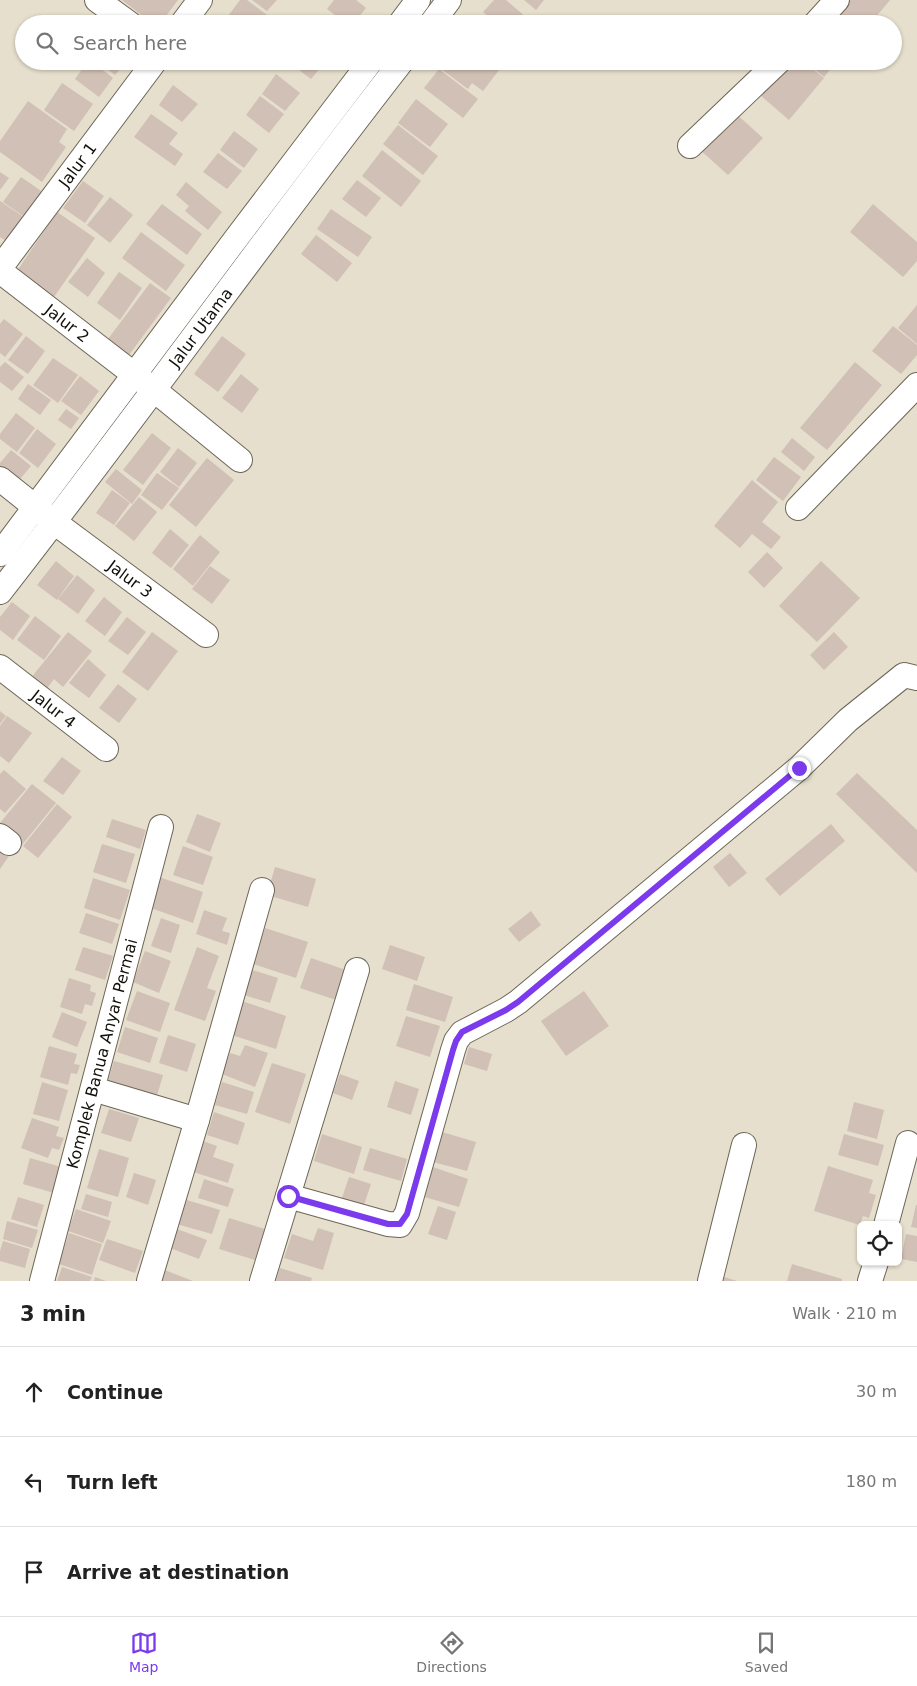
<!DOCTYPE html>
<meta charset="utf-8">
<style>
:root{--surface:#fff;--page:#f6f6f6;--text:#222;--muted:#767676;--line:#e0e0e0;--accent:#7c3aed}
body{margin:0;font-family:"DejaVu Sans",sans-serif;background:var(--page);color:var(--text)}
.controls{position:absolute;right:15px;bottom:15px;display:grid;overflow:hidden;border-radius:8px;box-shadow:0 1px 4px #0004}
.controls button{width:45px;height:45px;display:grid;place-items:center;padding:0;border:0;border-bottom:1px solid var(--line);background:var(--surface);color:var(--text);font:25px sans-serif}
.stop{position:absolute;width:15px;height:15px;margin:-11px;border:4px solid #7c3aed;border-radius:50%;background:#fff}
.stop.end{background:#7c3aed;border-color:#fff;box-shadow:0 1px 5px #0008}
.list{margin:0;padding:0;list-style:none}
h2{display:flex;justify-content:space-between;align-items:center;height:65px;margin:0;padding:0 20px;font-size:21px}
h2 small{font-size:16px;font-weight:400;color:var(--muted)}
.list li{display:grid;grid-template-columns:32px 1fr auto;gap:15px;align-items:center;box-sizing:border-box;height:90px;padding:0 20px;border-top:1px solid var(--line)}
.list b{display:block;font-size:19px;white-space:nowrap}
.list em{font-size:16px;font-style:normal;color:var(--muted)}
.icon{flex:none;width:28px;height:28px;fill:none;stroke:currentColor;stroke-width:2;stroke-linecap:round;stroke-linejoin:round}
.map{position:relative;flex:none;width:917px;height:1281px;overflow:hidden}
.search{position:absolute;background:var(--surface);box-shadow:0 1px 4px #0004;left:15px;right:15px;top:15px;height:55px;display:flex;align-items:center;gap:12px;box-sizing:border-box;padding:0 18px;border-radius:28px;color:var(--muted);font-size:19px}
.sheet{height:335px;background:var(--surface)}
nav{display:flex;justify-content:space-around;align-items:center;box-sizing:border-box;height:70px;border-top:1px solid var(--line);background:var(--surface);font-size:14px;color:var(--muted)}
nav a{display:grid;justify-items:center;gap:2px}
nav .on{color:var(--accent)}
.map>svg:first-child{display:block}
.building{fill:#d1c0b5}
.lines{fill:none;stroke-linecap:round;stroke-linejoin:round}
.minor-casing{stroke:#6d6657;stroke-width:26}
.minor{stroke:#fff;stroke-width:24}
.route{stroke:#7c3aed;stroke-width:6}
.labels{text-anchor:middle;stroke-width:4;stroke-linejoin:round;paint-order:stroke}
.street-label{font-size:16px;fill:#12100a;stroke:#e6dfcd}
</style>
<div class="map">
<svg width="917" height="1281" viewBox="0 0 917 1281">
<rect width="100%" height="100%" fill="#e6dfcd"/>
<g class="building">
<path d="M122,0H178L160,24H153Z"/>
<path d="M240,0H247L267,15L260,24H239L228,16Z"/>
<path d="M252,0H277L267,11Z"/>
<path d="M334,0H356L366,8L353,24H347L327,9Z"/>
<path d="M494,0H506L534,24H497L483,12Z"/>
<path d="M524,0H544L536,10Z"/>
<path d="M848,0H890L870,24H845L835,15Z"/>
<path d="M481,15L491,24H474Z"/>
<path d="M833,16L841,24H827Z"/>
<path d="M88,61H91L113,78L99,97L75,79Z"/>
<path d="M96,61H127L115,75Z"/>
<path d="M287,61H326L311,79Z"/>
<path d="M445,61H487L499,70L483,91L472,83L468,89L440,68Z"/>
<path d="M789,61H803L824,78L789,120L760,95Z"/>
<path d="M805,61H837L824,77Z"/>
<path d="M439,69L478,99L463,118L424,88Z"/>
<path d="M276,74L300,93L285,111L262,94Z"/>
<path d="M62,83L93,104L74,131L44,110Z"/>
<path d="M173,85L198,104L182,122L159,105Z"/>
<path d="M260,96L284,114L269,133L246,115Z"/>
<path d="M416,99L448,124L430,147L398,123Z"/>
<path d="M28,101L67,129L59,142L66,147L42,182L0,152V141Z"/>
<path d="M734,112L763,138L728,175L699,149Z"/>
<path d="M151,114L178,133L169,144L183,154L175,166L134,137Z"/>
<path d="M398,125L438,156L423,175L383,144Z"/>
<path d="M234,131L258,149L244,168L220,150Z"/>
<path d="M382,150L421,181L401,207L362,176Z"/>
<path d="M218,153L242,171L227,189L203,172Z"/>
<path d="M0,172L9,178L0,190Z"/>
<path d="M21,177L44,193L26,218L3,202Z"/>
<path d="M357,180L381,198L366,217L342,199Z"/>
<path d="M83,181L104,196L85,223L63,208Z"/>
<path d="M186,182L222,212L208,230L185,211L189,206L176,195Z"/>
<path d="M110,197L133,215L110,243L87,225Z"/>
<path d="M0,201L25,218L8,242L0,237Z"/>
<path d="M162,204L202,234L187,255L146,224Z"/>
<path d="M873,204L917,242V261L903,277L850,232Z"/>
<path d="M331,209L372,237L358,257L317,229Z"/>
<path d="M57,212L95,238L54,297L17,271Z"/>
<path d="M141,232L185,265L166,291L122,258Z"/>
<path d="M316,235L352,263L337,282L301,254Z"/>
<path d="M87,258L105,273L88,297L68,282Z"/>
<path d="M119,272L142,288L120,320L97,303Z"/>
<path d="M150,283L171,298L129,355L108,339Z"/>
<path d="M917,305V344L898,328Z"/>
<path d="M4,319L23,334L5,357L0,353V324Z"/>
<path d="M893,326L917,345V355L901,374L872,351Z"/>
<path d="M26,336L45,351L28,374L8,360Z"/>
<path d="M222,336L246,354L218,392L194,374Z"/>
<path d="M53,358L78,375L58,403L33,385Z"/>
<path d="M5,362L24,377L12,391L0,382V367Z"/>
<path d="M855,362L882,385L827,450L800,428Z"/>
<path d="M241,374L259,389L242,413L222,398Z"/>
<path d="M80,376L99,391L81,415L61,401Z"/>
<path d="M28,384L51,400L40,415L18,399Z"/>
<path d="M66,409L79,418L71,429L58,420Z"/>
<path d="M16,413L35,428L17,452L0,439V434Z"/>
<path d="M37,429L56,444L38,468L19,453Z"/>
<path d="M152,433L171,448L143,485L123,470Z"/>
<path d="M792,438L815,457L804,471L781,452Z"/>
<path d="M178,448L197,463L179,487L160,472Z"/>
<path d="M11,450L31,466L15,485L0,473V463Z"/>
<path d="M774,457L801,477L783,501L756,480Z"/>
<path d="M207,458L234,480L196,527L169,505Z"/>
<path d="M116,469L142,490L132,504L105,482Z"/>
<path d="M157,473L179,488L162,510L141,495Z"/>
<path d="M752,480L778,502L762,522L781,537L771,549L752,534L740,548L714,526Z"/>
<path d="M112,490L130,503L114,525L96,513Z"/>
<path d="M139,497L157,512L134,541L115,526Z"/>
<path d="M170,529L189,545L171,568L152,553Z"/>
<path d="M200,535L220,552L193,586L173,569Z"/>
<path d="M767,552L783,568L764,588L748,572Z"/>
<path d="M56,561L74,576L57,600L37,585Z"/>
<path d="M821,561L860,598L817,642L779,606Z"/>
<path d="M210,566L230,580L212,604L192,589Z"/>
<path d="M77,575L95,590L78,614L58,599Z"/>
<path d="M104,597L122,612L105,636L85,621Z"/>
<path d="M12,602L30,616L13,640L0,630V617Z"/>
<path d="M35,616L61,636L44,660L17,640Z"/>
<path d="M127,617L146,632L128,655L108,641Z"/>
<path d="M68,632L92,651L63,687L54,679L45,691L30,679Z"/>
<path d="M152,632L178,651L148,691L122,672Z"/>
<path d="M834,632L848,647L824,670L810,655Z"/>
<path d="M88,659L106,675L89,698L69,683Z"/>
<path d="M118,684L137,699L119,723L99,708Z"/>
<path d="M0,711L6,716L0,724Z"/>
<path d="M7,716L32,733L9,763L0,756V726Z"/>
<path d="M62,757L81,771L63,795L43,781Z"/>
<path d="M4,770L26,789L5,813L0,809V774Z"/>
<path d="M857,773L917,830V873L836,794Z"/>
<path d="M32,784L56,803L22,845L0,827V823Z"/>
<path d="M57,804L72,817L38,858L23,846Z"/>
<path d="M197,814L221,823L210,852L186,842Z"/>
<path d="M112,819L146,830L140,849L106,837Z"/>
<path d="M831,824L845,841L780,896L765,879Z"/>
<path d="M102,844L135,854L126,883L93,872Z"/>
<path d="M183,846L213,857L203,885L173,875Z"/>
<path d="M0,849L9,856L0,869Z"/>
<path d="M730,853L747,873L729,887L713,867Z"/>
<path d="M275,867L316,879L308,907L267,895Z"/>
<path d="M159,877L203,892L193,923L148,907Z"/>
<path d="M93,878L130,890L120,920L84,908Z"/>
<path d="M204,910L227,918L222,931L230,933L227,945L196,934Z"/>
<path d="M531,911L541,925L519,942L508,929Z"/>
<path d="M86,913L119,924L112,944L79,933Z"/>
<path d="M161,918L180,925L171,953L151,946Z"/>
<path d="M265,928L308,942L296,978L253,964Z"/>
<path d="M390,945L425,957L417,981L382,969Z"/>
<path d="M83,947L113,956L105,980L75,970Z"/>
<path d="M197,947L219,956L207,988L216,991L205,1021L174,1010Z"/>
<path d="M145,951L171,961L159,993L133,982Z"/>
<path d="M311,958L346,970L336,1000L300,988Z"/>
<path d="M246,968L278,978L270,1003L238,993Z"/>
<path d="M69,978L91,985L90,991L96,993L92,1006L85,1004L82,1014L60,1007Z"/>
<path d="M414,984L453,997L445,1022L406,1010Z"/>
<path d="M137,991L170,1003L160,1032L126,1020Z"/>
<path d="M584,991L609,1026L566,1056L541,1021Z"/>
<path d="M236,999L286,1016L276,1049L225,1033Z"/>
<path d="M62,1012L87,1022L77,1047L52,1037Z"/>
<path d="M406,1016L440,1026L430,1057L396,1046Z"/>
<path d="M125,1027L158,1038L150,1063L117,1052Z"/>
<path d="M168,1035L196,1044L187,1072L159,1063Z"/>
<path d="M245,1045L268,1053L255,1087L222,1074L230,1053L240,1056Z"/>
<path d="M49,1046L77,1054L74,1064L80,1065L77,1074L71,1073L68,1085L40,1077Z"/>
<path d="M469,1047L492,1054L487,1071L464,1064Z"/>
<path d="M114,1061L163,1075L156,1099L107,1084Z"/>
<path d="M272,1063L306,1074L290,1124L255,1112Z"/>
<path d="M340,1074L359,1081L352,1100L333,1093Z"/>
<path d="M395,1081L419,1089L411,1115L387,1107Z"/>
<path d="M42,1082L68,1090L59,1121L33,1114Z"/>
<path d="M222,1082L254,1092L247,1114L215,1105Z"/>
<path d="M854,1102L884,1110L877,1139L847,1131Z"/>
<path d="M109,1109L139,1118L131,1142L101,1133Z"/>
<path d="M214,1112L245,1123L238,1145L207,1135Z"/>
<path d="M32,1118L59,1127L56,1136L64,1138L59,1150L52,1148L48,1158L21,1148Z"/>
<path d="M442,1132L476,1142L467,1171L433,1162Z"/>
<path d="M322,1134L362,1147L354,1174L314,1161Z"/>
<path d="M844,1134L884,1145L878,1166L838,1155Z"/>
<path d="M197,1139L217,1146L213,1157L234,1164L228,1183L187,1170Z"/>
<path d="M370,1148L407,1159L401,1181L363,1170Z"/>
<path d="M99,1149L129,1158L118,1197L87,1188Z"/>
<path d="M30,1158L61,1167L54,1193L23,1184Z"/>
<path d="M430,1166L468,1179L459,1207L421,1196Z"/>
<path d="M828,1166L873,1180L869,1193L876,1195L869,1218L863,1216L860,1225L814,1211Z"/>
<path d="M134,1173L156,1180L148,1205L126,1197Z"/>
<path d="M349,1177L371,1184L362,1211L340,1204Z"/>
<path d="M204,1179L234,1189L228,1207L198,1198Z"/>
<path d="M86,1194L112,1202L108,1217L81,1209Z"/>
<path d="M18,1197L44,1205L37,1227L11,1219Z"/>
<path d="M180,1198L220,1210L212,1234L173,1223Z"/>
<path d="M916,1205H917V1228L911,1227Z"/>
<path d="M438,1206L456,1212L447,1240L428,1234Z"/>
<path d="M76,1209L111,1221L103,1243L68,1231Z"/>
<path d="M229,1218L265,1229L255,1260L219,1249Z"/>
<path d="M7,1221L38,1230L32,1248L3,1239Z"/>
<path d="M318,1228L334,1233L323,1270L284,1258L292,1234L313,1241Z"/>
<path d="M177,1229L207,1240L199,1259L170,1248Z"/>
<path d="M69,1233L102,1244L92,1275L59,1264Z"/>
<path d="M906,1234L917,1236V1262L901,1259Z"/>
<path d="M107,1239L143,1251L135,1273L99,1260Z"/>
<path d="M3,1241L30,1249L25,1268L0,1261V1251Z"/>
<path d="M792,1264L842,1279V1281H787Z"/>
<path d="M62,1267L92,1277L90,1281H57Z"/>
<path d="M280,1268L312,1278L311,1281H276Z"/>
<path d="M162,1269L193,1281H158Z"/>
<path d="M718,1275L737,1281H716Z"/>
<path d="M95,1277L106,1281H94Z"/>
</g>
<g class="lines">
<defs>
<g id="minor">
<path d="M97,0L130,24"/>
<path d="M182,24L200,0"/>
<path d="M400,24L418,0"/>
<path d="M431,24L449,0"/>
<path d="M815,24L837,0"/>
<path d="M690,146L779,61"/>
<path id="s1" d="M0,268L155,61"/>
<path id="s2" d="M0,271L153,389L240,460"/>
<path id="s3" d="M0,479L54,522L206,635"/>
<path d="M798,508L917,385"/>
<path d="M0,554L238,236L371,61"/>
<path id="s4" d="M0,592C137,417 265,236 402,61"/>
<path id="s5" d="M0,667L106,749"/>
<path d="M0,836L9,843"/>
<path d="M93,1089L197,1120"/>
<path d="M288,1196L388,1224L400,1225L407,1213L453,1050L456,1041L462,1033L506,1010L518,1002L799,768L848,720L904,675L917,678"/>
<path d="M886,1225L908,1143"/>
<path id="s6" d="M42,1281L161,827"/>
<path d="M149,1281L197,1120L262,890"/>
<path d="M262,1281L357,970"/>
<path d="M710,1281L744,1145"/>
<path d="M870,1281L876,1262"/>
</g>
</defs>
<use href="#minor" class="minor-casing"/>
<use href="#minor" class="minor"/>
</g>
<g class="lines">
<path class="route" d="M288,1196L388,1224H400L407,1214L453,1050L456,1041L462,1032L506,1010L518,1002L799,768"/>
</g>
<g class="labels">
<g class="street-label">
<text dy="6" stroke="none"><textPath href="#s1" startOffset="129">Jalur 1</textPath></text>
<text dy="6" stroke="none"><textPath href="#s2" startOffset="85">Jalur 2</textPath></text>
<text dy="6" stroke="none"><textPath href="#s4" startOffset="332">Jalur Utama</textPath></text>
<text dy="6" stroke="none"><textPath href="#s3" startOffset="164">Jalur 3</textPath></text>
<text dy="6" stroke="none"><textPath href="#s5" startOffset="68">Jalur 4</textPath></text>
<text dy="6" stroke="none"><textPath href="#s6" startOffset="235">Komplek Banua Anyar Permai</textPath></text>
</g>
</g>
</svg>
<div class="controls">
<button><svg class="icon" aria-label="locate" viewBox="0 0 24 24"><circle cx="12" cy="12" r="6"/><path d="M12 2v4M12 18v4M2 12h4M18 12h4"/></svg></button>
</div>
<div class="stop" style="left:288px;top:1196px"></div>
<div class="stop end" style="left:799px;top:768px"></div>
<div class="search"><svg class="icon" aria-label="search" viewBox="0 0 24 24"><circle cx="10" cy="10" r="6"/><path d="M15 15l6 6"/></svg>Search here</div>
</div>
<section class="sheet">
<h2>3 min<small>Walk · 210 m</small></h2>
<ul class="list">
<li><svg class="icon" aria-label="ahead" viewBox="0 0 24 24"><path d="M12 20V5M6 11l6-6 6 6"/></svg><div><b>Continue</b></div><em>30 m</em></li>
<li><svg class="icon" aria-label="left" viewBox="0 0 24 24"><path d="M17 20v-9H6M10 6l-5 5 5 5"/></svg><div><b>Turn left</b></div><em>180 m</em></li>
<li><svg class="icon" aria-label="arrive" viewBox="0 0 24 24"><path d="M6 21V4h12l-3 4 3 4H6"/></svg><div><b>Arrive at destination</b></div></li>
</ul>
</section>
<nav>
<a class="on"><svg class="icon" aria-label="map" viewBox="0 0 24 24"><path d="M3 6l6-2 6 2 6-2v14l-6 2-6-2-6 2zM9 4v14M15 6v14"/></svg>Map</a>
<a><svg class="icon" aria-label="directions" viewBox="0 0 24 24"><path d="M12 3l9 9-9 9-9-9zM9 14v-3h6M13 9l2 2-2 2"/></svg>Directions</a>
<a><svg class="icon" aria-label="saved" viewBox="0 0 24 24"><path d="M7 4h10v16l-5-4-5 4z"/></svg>Saved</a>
</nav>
